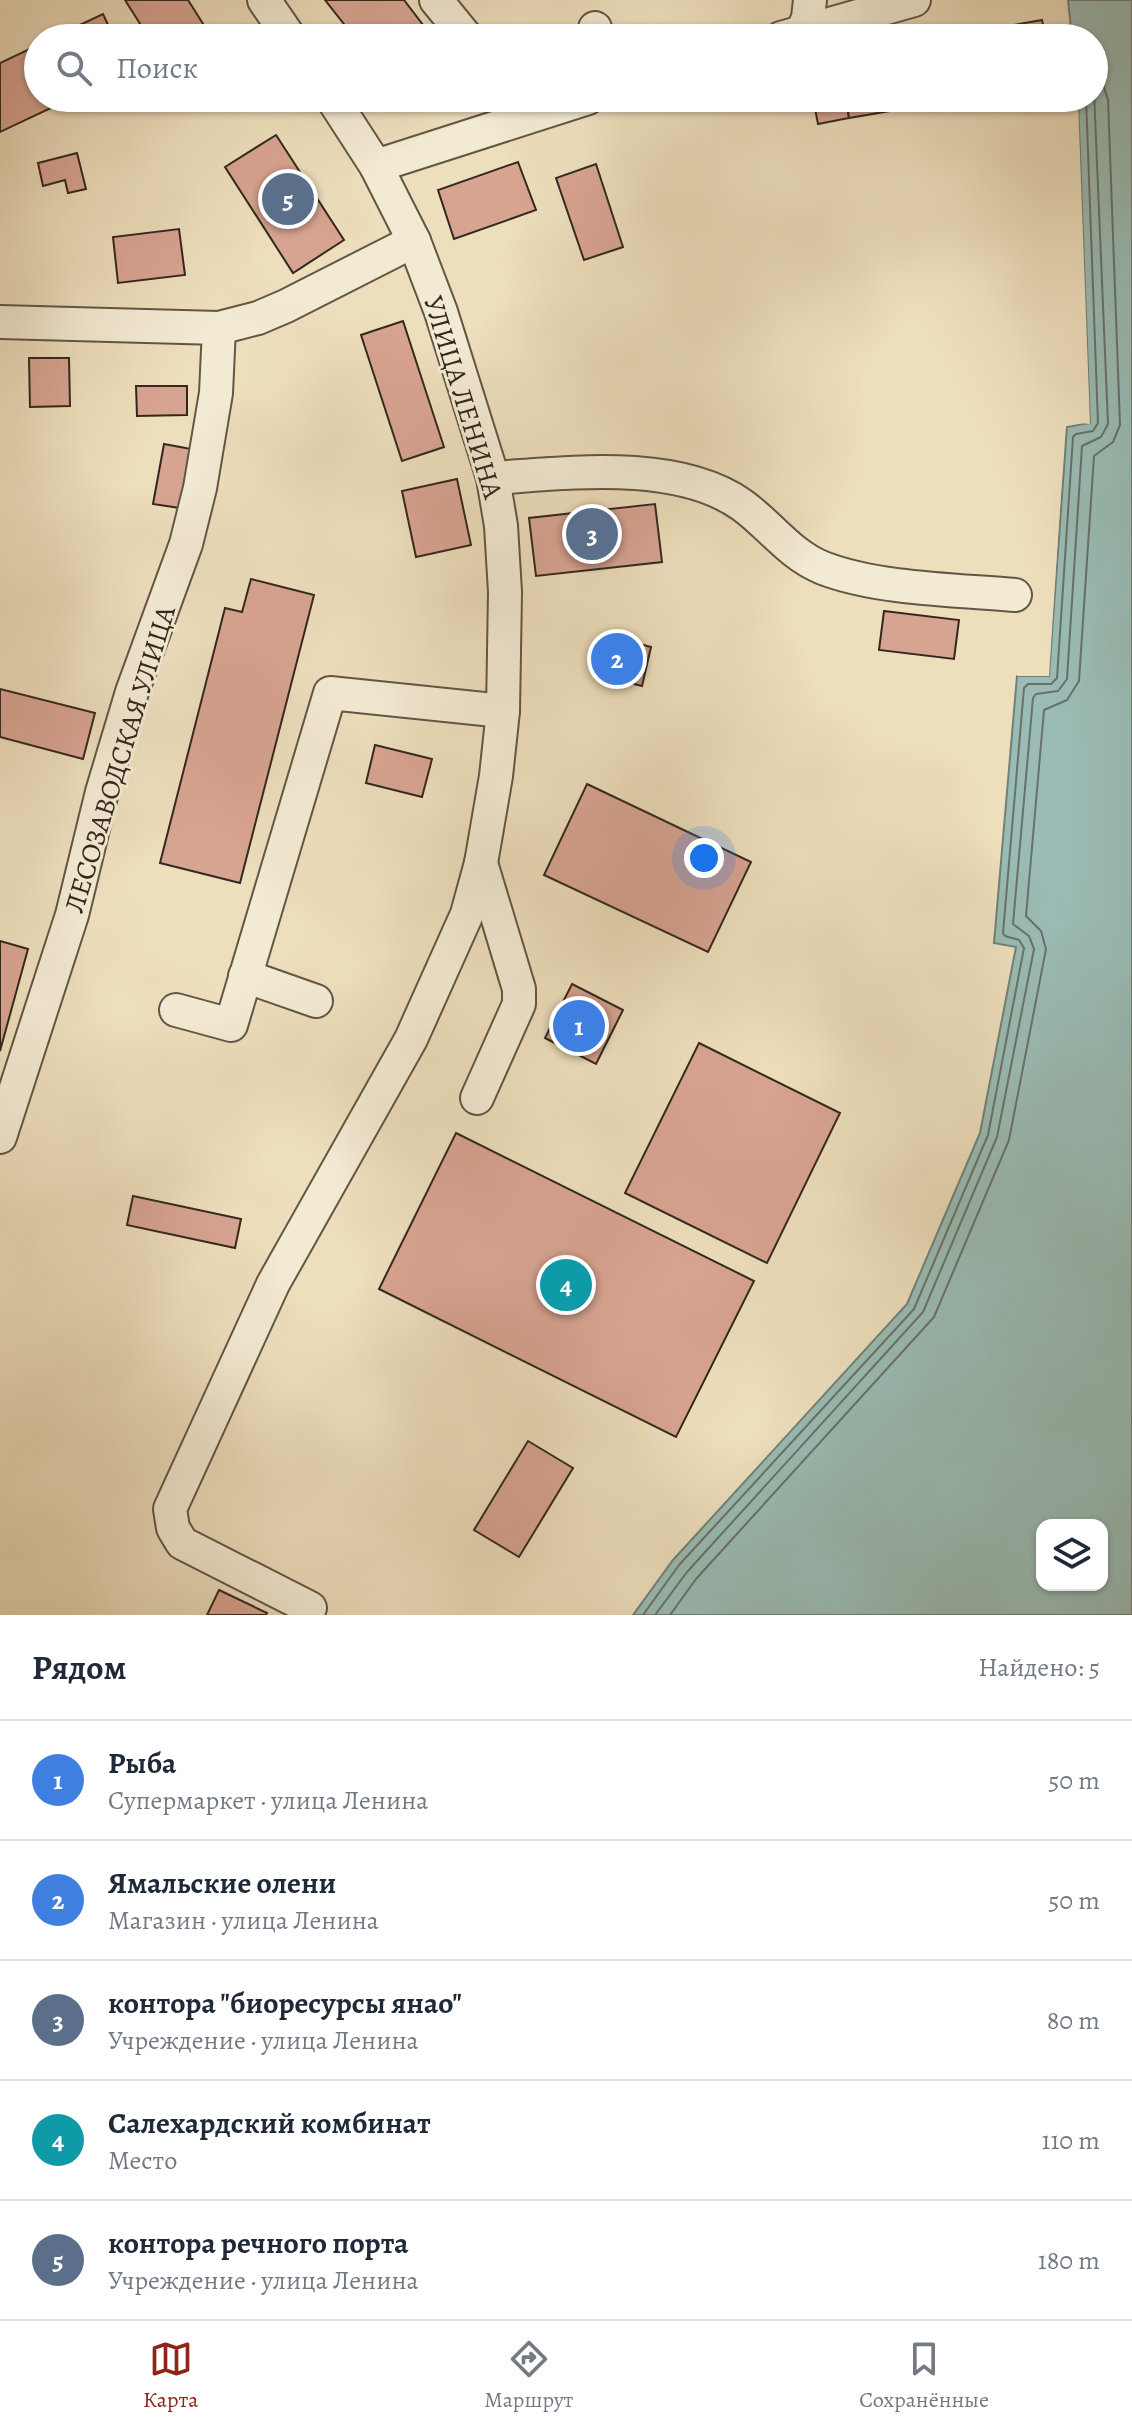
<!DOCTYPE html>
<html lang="ru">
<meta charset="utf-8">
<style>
:root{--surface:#fff;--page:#f6f6f7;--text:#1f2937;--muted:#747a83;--line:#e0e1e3;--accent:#8f2418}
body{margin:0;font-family:Alegreya,serif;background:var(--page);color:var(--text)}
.controls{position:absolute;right:24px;bottom:24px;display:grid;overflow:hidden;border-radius:16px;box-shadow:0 2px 6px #0004}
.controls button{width:72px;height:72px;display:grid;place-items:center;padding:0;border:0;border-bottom:2px solid var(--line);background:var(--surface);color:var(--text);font:40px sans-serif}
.you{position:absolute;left:704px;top:858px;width:28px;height:28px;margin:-20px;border:6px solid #fff;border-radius:50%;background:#1a73e8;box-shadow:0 0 0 12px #1a73e833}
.badge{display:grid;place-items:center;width:52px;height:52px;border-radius:50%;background:var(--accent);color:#fff;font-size:26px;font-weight:700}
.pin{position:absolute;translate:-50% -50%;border:4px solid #fff;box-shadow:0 2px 8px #0006}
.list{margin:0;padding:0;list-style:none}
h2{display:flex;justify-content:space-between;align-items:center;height:104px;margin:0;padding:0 32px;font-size:34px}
h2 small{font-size:26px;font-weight:400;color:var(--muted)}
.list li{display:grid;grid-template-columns:52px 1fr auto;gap:24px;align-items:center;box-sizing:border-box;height:120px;padding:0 32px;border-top:2px solid var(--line)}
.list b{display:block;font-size:30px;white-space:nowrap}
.list p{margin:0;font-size:26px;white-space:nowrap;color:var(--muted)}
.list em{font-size:26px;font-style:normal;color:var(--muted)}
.icon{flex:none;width:44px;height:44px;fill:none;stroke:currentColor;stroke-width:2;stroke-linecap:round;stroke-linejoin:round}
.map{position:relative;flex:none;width:1132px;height:1615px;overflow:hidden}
.search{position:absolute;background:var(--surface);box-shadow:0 2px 6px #0004;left:24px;right:24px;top:24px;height:88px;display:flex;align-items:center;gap:20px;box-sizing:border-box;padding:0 28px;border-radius:44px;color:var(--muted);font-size:30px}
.sheet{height:704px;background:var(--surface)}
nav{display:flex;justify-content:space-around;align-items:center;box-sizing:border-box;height:112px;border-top:2px solid var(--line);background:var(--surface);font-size:22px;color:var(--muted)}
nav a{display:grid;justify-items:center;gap:4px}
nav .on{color:var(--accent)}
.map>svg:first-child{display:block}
.water{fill:#9abcb5;stroke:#718179;stroke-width:2;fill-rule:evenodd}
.pier{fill:#eddebc}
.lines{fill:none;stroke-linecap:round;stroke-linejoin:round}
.shore{stroke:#66726a;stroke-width:2}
.building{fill:#d8a492;stroke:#33281f;stroke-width:2}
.minor-casing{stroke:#625646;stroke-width:36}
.minor{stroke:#f3ead3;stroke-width:32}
.labels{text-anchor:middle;stroke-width:6;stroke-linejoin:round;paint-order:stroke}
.street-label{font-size:28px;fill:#33281f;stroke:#f3ead3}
</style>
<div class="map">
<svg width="1132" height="1615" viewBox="0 0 1132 1615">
<rect width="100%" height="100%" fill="#eddebc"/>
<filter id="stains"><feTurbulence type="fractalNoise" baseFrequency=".0025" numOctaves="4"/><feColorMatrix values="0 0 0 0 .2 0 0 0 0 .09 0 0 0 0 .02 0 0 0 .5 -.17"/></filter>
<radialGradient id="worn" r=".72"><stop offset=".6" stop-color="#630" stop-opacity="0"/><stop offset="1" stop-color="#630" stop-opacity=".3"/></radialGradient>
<path class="water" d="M1068,0H1132V1615H633L673,1560L907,1304L980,1133L1016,947L994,943L1017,676H1049L1067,427L1090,423L1078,98H1094V38H1072ZM1042,1525H1102V1585H1042Z"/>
<g class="pier">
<path d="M1074,98H1078V102L1090,424L1071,422L1086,420Z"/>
<path d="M1060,445H1064L1049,676H1017V672H1045Z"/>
</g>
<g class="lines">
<g class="shore">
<path d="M643,1615L679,1565L914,1309L988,1135L1024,948L1019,940L1005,936L1003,933L1024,688L1028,684H1051L1057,678L1073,437L1076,434L1093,431L1098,423L1086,98"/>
<path d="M655,1615L687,1572L923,1312L997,1137L1034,949L1029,936L1013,924L1033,698L1036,694L1058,691L1067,679L1082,446L1101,437L1108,424L1094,92"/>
<path d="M670,1615L696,1579L934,1317L1009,1140L1046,949L1041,931L1026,916L1044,710L1067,700L1079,681L1094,456L1113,442L1120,425L1108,100L1103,84L1094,74"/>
</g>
</g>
<g class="building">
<path d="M125,0H188L212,38H149Z"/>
<path d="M325,0H404L433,38H355Z"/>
<path d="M103,14L114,38H52Z"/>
<path d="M1042,20L1046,38H938Z"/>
<path d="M38,45V98H72L0,132V63Z"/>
<path d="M813,98H846L849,118L818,124Z"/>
<path d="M846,98H965L849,118Z"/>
<path d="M276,135L344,240L293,273L225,167Z"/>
<path d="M77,153L86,189L68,193L65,180L43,186L38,163Z"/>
<path d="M518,162L536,210L454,239L438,190Z"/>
<path d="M596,164L623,247L584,260L556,178Z"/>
<path d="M179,229L185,275L118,283L113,237Z"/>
<path d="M403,321L444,447L402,461L361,335Z"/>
<path d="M29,358H69L70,406L30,407Z"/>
<path d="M136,386H187V415L137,416Z"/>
<path d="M164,444L191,449L180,508L153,504Z"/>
<path d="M457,479L471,545L416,557L402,491Z"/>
<path d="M655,504L662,562L536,576L529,518Z"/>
<path d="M251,579L314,595L240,883L160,863L225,608L242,612Z"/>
<path d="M884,611L959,620L954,659L879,650Z"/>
<path d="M613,637L651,647L642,686L603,676Z"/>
<path d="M0,689L95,713L83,759L0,737Z"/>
<path d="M375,745L432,759L422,797L366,783Z"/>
<path d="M587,784L751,862L708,952L544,875Z"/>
<path d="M0,941L28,949L0,1051Z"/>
<path d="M572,984L623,1010L596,1064L545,1038Z"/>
<path d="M699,1043L840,1113L767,1263L625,1193Z"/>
<path d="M456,1133L754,1281L676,1437L379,1289Z"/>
<path d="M133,1196L241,1219L235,1248L127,1225Z"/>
<path d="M528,1441L573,1468L519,1557L474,1530Z"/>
<path d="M219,1590L267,1613L266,1615H207Z"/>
</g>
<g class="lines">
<defs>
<g id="minor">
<path d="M264,0L290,38"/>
<path d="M436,0L467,38"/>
<path d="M595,28L598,38"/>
<path d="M802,32L808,18L810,0"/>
<path d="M781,38L914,0"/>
<path d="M376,166L588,98"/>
<path d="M0,322L219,328L258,318L286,306L414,241"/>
<path d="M493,478C568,473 677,459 742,505C770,525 790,555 823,568C877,589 956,590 1015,595"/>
<path d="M245,976L316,1001"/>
<path d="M176,1010L231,1025L330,693L503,711"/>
<path d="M477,1098L519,1004V989L481,863"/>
<path d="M0,1137L72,915L102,792L132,692L186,544L200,488L216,393L219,328"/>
<path d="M310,1608L182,1543L173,1528L170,1509L273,1284L411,1039L467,914L481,863L496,776L503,711L505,592L501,526L493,478L441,312L414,241L376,166L332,98"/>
</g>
</defs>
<use href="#minor" class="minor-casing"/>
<use href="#minor" class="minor"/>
</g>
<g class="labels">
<g class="street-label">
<text transform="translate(464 397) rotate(73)" y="10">УЛИЦА ЛЕНИНА</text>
<text transform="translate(119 759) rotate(-73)" y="10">ЛЕСОЗАВОДСКАЯ УЛИЦА</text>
</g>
</g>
<rect width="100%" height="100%" filter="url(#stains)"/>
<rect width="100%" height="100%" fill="url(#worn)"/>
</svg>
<div class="controls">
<button><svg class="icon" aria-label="layers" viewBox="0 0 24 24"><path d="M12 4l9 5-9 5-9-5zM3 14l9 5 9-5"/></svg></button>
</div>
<div class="you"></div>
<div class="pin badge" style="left:579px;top:1026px;background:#3f7fe0">1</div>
<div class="pin badge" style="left:617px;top:659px;background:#3f7fe0">2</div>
<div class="pin badge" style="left:592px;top:534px;background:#5c6f8a">3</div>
<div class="pin badge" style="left:566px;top:1285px;background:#0f9aa8">4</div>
<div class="pin badge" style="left:288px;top:199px;background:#5c6f8a">5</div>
<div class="search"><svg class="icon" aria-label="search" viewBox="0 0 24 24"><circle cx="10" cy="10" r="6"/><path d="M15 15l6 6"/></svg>Поиск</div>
</div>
<section class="sheet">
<h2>Рядом<small>Найдено: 5</small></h2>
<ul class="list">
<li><span class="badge" style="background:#3f7fe0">1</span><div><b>Рыба</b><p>Супермаркет · улица Ленина</p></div><em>50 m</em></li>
<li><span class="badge" style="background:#3f7fe0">2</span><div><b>Ямальские олени</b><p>Магазин · улица Ленина</p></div><em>50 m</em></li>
<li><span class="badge" style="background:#5c6f8a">3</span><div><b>контора &quot;биоресурсы янао&quot;</b><p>Учреждение · улица Ленина</p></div><em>80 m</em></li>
<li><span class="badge" style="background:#0f9aa8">4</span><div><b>Салехардский комбинат</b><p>Место</p></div><em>110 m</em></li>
<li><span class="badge" style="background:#5c6f8a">5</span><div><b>контора речного порта</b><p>Учреждение · улица Ленина</p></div><em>180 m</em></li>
</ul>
</section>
<nav>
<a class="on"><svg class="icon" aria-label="map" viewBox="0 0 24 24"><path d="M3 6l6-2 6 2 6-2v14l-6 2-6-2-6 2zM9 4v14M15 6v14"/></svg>Карта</a>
<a><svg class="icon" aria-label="directions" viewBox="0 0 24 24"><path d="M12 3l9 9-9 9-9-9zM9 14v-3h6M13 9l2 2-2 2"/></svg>Маршрут</a>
<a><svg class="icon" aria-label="saved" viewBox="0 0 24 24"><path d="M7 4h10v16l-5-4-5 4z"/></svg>Сохранённые</a>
</nav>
